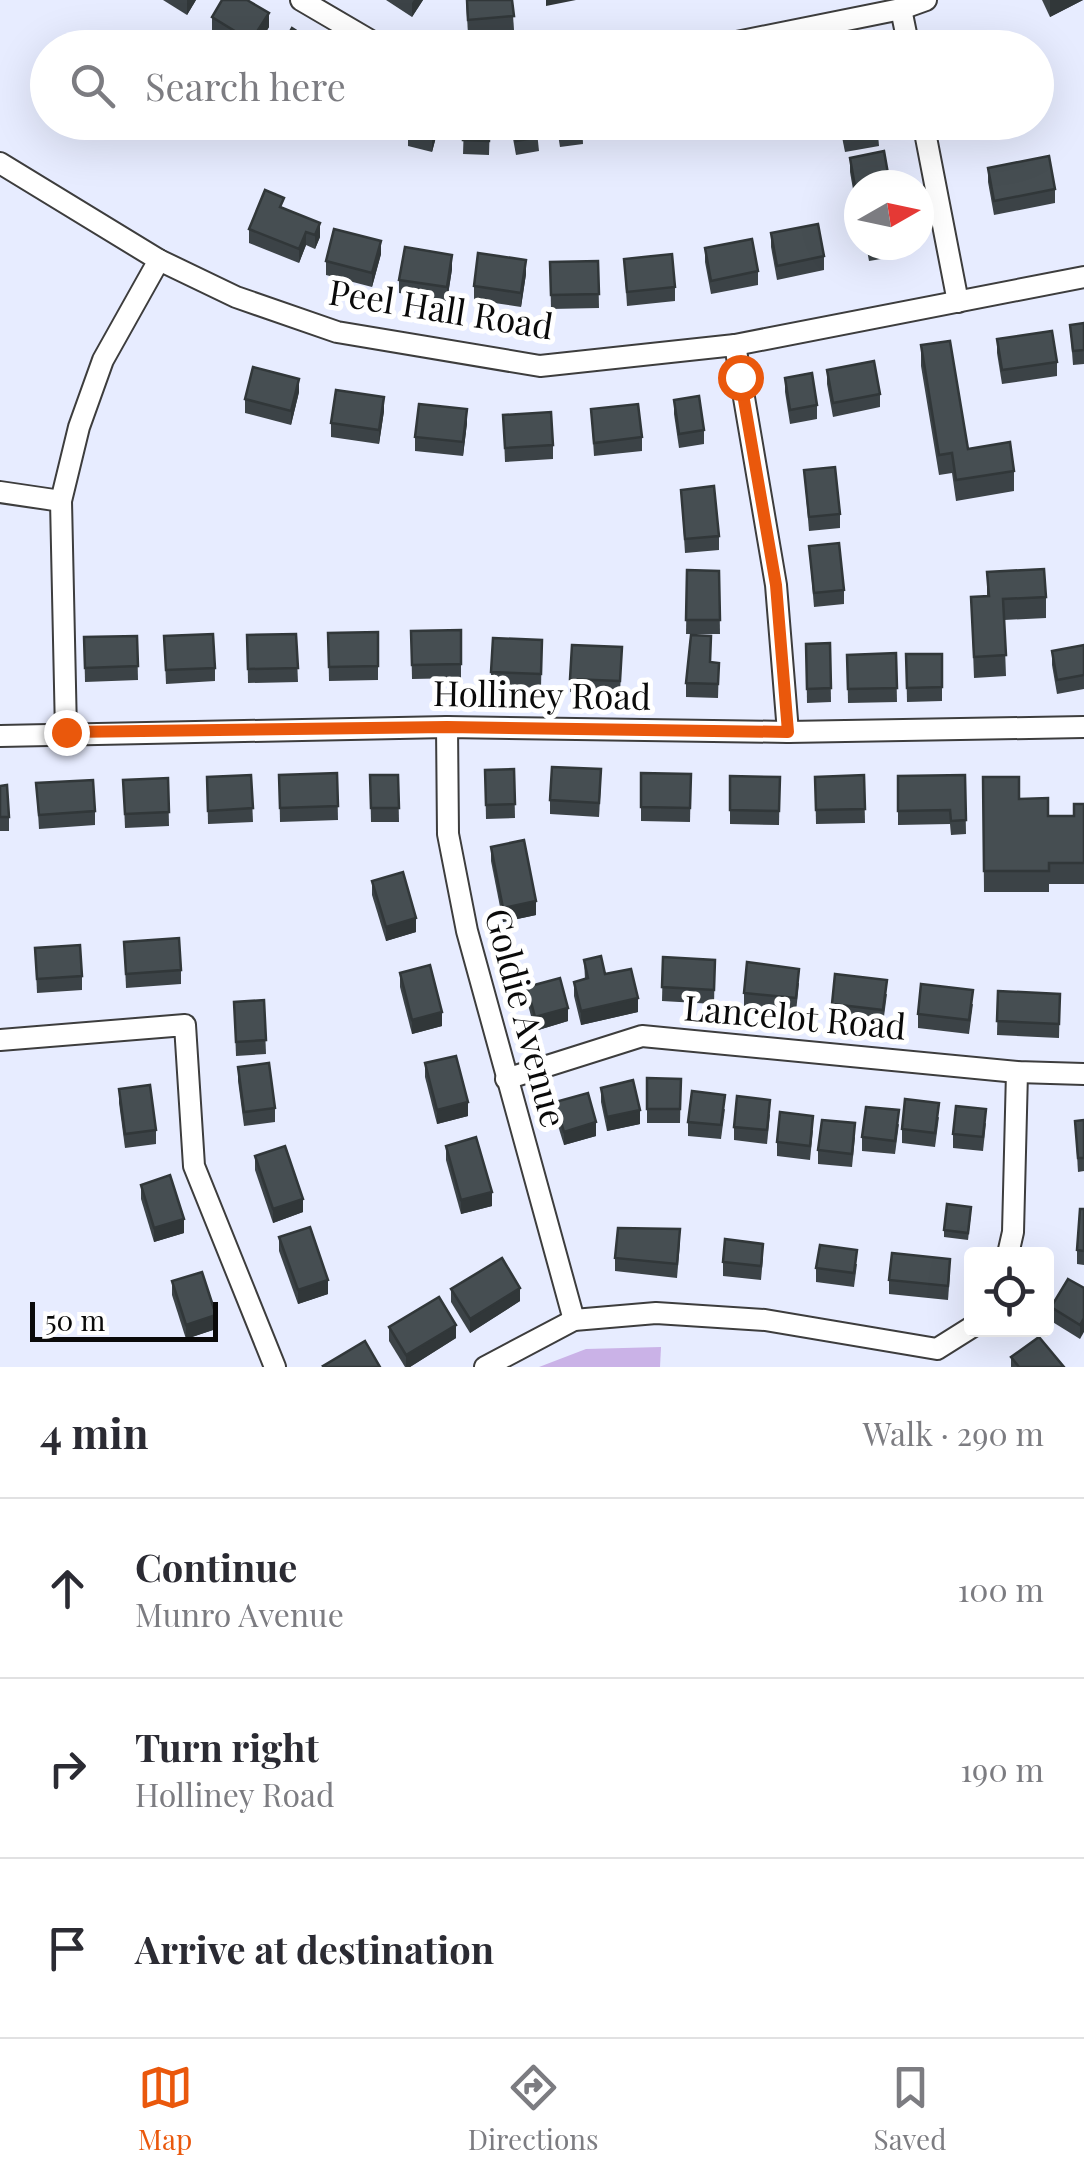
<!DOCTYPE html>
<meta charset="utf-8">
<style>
:root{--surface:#fff;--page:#f2f2f3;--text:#2b2b33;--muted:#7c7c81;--line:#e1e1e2;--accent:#ea580c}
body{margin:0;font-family:"Playfair Display",serif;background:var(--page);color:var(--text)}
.controls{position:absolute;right:30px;bottom:30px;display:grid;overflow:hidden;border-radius:10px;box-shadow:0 10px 40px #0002}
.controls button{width:90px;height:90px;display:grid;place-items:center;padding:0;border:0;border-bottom:2px solid var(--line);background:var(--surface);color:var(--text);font:50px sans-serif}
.compass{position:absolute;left:844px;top:170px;width:90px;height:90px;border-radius:50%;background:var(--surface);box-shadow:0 10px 40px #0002;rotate:81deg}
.scale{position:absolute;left:30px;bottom:25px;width:188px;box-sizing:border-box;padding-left:10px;border:5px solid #0a0a0a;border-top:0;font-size:28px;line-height:35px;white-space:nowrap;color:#0a0a0a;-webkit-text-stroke:8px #fff;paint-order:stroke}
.stop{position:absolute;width:30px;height:30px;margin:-22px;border:8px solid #ea580c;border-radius:50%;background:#fff}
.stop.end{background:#ea580c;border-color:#fff;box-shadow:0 2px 10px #0008}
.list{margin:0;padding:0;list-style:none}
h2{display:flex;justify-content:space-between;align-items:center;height:130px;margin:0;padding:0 40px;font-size:42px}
h2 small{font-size:32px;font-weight:400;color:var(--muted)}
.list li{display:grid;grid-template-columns:65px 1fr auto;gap:30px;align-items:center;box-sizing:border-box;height:180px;padding:0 40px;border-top:2px solid var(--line)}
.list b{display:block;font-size:38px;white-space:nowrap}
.list p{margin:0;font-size:32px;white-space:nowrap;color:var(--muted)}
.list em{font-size:32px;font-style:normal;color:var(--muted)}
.icon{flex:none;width:55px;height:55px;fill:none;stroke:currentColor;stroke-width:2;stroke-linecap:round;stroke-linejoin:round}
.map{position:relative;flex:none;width:1084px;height:1367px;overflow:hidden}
.search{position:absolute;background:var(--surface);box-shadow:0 10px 40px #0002;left:30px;right:30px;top:30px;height:110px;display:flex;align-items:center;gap:25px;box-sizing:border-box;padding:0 35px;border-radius:55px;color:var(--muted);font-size:38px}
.sheet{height:670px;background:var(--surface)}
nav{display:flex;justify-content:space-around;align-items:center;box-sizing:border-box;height:140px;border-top:2px solid var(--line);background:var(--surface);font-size:28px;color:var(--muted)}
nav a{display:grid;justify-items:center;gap:5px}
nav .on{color:var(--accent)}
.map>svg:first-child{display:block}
.green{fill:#cab2e7}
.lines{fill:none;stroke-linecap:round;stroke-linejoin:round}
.street-casing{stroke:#3d3d3d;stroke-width:24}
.street{stroke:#fff;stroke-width:20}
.wall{fill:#3c4347}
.shaded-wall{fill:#313739}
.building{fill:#464e52;stroke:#313739;stroke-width:2.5}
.route{stroke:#ea580c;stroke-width:12}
.labels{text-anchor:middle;stroke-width:10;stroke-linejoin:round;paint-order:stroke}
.street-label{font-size:35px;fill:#0a0a0a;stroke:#fff}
</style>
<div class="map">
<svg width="1084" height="1367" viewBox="0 0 1084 1367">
<rect width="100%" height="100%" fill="#e7ecff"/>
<path class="green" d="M661,1347L660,1367H539L586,1349Z"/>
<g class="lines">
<defs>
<g id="street">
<path d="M301,0L383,48"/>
<path d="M901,9L909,48"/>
<path d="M707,48L901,9L926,0"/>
<path d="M923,122L958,302"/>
<path d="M0,163L159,260L236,297L337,332L540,366L735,345L1084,277"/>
<path d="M735,345L776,585L788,732"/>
<path d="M0,492L61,501"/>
<path d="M447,727L448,834L467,931L574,1320"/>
<path d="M66,732L61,501L79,427L103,360L159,260"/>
<path d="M0,736L447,727L788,732L1084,727"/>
<path d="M0,1040L185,1025L194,1166L275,1367"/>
<path d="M506,1079L642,1036L1017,1072L1084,1074"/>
<path d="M1008,1254L1013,1232L1017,1072"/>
<path d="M485,1367L574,1320L656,1313L765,1320L937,1349L972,1327"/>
</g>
</defs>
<use href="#street" class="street-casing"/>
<use href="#street" class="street"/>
</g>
<g class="wall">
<path d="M163,0H196L187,15Z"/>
<path d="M386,0H423L412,17Z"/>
<path d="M466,0H512L514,30L468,34Z"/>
<path d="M1042,0H1083L1050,17Z"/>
<path d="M212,17L269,27L256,48H239L212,31Z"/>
<path d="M365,122H385L380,131Z"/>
<path d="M440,122L432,152L408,146V132Z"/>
<path d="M464,122H490L489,155L463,154Z"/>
<path d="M510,122H536L539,151L516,155Z"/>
<path d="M556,122H582L583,144L560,147Z"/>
<path d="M604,122H653V123L606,132Z"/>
<path d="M839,122H877L879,146L845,152Z"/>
<path d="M850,158L859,185L858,218L850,172Z"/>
<path d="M988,168L1055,189V203L994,215L988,182Z"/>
<path d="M284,209L320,237L315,249L306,245L299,263L249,243V229Z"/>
<path d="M771,233L824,256V270L777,280L771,247Z"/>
<path d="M866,245H899V256L869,261Z"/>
<path d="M705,248L758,271V285L711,294L705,262Z"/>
<path d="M381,254L372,287L326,275V261Z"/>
<path d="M624,259L675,287V301L627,306Z"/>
<path d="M598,261L599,308L551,309L550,262Z"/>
<path d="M452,269L447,301L399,293V280Z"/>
<path d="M526,274L521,307L474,300V286Z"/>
<path d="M1084,323V365V364L1073,365L1070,325Z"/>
<path d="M997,339L1057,362V376L1002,384L997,353Z"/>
<path d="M921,345L968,449L1014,471V491L956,501L952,473L939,475L921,366Z"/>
<path d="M827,370L880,394V407L833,417L827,384Z"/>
<path d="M785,378L817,405V419L790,424L785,392Z"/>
<path d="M299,392L291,425L245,413V399Z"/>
<path d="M674,400L704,430V444L679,448L674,414Z"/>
<path d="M591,409L642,437V451L594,456Z"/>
<path d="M384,411L379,444L331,437V423Z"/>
<path d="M503,415L553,445V459L505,462Z"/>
<path d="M467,423L463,456L415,451V437Z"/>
<path d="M804,470L840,514V528L809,531Z"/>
<path d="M681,490L719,536V550L685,553Z"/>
<path d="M809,546L844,590V604L814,607Z"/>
<path d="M687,570L719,571L720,634H686Z"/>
<path d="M987,572L1046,597V618L1004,620L1006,676L974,678L971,597L987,596Z"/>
<path d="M461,630V678L412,679L411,631Z"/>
<path d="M378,632V680L329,681L328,633Z"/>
<path d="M296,634L298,682L248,683L247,635Z"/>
<path d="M137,636L138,680L85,682L84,637Z"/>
<path d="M164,636L215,668V681L166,684Z"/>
<path d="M542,640L541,688L491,686V672Z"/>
<path d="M830,643L831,702L807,703L806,644Z"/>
<path d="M1084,645V689L1057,694L1052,665V651Z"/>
<path d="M622,647L620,695L570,692V679Z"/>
<path d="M896,653L897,702L848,703L847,655Z"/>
<path d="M906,654H942V701L907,702Z"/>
<path d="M711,662L719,663L718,698L686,697V683Z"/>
<path d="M514,769L515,818L486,819L485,770Z"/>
<path d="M337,773L338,820L280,822L279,775Z"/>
<path d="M641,773L691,774L690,822L641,821Z"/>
<path d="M251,775L253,822L208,824L207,777Z"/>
<path d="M370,775H398L399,822H371Z"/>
<path d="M864,775L865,823L816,824L815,777Z"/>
<path d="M965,775L966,834L951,835L950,824L898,825V776Z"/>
<path d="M730,776L780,777L779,825L730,824Z"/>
<path d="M983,777L1048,816H1074L1084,804V884H1049V892H984Z"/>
<path d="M168,778L169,826L125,828L123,780Z"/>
<path d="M36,783L95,811V825L39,829Z"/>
<path d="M601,783L599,817L550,814V800Z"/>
<path d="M0,786L9,817V831H0Z"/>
<path d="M491,847L536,915L503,922L491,861Z"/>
<path d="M372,881L416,932L386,941L372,895Z"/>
<path d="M124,942L181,970V984L126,988Z"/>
<path d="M35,948L82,976V990L37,993Z"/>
<path d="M663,957L715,960L714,1004L662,1001Z"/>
<path d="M584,960L638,1012L581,1025L574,996V982L585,979Z"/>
<path d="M400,973L442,1026L412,1034L400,987Z"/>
<path d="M799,983L796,1012L744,1006V993Z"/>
<path d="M527,987L568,1021L535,1031L527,1001Z"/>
<path d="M998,991L1060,994L1059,1038L997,1035Z"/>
<path d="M887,994L883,1024L832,1018V1004Z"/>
<path d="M264,1000L266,1054L236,1056L234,1002Z"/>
<path d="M973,1004L969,1034L918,1028V1014Z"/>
<path d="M425,1063L468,1116L437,1124L425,1077Z"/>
<path d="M238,1067L275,1108V1122L244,1126L238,1081Z"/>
<path d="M647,1078L681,1079L680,1123H647Z"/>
<path d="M601,1088L640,1124L607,1131L601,1102Z"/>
<path d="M119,1089L156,1130V1144L125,1148L119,1103Z"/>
<path d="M555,1102L596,1136L564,1145L555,1116Z"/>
<path d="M725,1109L721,1139L688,1136V1122Z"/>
<path d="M770,1114L767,1144L734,1140V1127Z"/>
<path d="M939,1117L935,1147L902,1143V1129Z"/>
<path d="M1084,1120V1171L1078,1172L1075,1121Z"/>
<path d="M986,1123L983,1151L953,1148V1134Z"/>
<path d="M899,1124L895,1154L862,1151V1137Z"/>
<path d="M813,1130L810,1160L777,1156V1142Z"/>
<path d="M855,1137L852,1167L818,1164V1150Z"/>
<path d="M446,1146L492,1206L461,1214L446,1160Z"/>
<path d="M255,1156L303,1212L273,1223L255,1170Z"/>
<path d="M141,1185L184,1233L154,1242L141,1199Z"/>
<path d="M1084,1209V1265L1077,1264V1250Z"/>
<path d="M971,1214L968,1240L944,1237V1230Z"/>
<path d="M279,1237L328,1294L298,1304L279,1251Z"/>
<path d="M680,1243L677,1278L615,1271V1258Z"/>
<path d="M763,1258L761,1280L723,1276V1262Z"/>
<path d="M857,1264L854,1287L816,1282V1268Z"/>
<path d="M950,1273L948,1300L889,1294V1280Z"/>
<path d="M172,1281L216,1329L186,1339L172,1295Z"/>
<path d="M1084,1288L1080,1339L1051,1321V1307Z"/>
<path d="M451,1289L520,1301L470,1333L451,1302Z"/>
<path d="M389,1327L456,1338L410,1367H405L389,1341Z"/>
<path d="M1011,1357L1064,1367H1011Z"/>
</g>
<g class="shaded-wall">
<path d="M187,0H196L187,15Z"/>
<path d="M414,0H423L412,17V3Z"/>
<path d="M546,0H576L546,6Z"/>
<path d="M1050,0H1083L1050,17Z"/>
<path d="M269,13V27L256,48H251V41Z"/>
<path d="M436,122H440L432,152V138Z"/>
<path d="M320,223V237L315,249V235Z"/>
<path d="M306,232V245L299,263V249Z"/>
<path d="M381,241V254L372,287V273Z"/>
<path d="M452,255V269L447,301V287Z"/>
<path d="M526,260V274L521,307V293Z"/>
<path d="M299,379V392L291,425V411Z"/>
<path d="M384,397V411L379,444V430Z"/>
<path d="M467,409V423L463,456V442Z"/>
<path d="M536,901V915L503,922V908Z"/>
<path d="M416,918V932L386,941V927Z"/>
<path d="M638,998V1012L581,1025V1011Z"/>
<path d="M568,1008V1021L535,1031V1017Z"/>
<path d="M442,1012V1026L412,1034V1020Z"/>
<path d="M468,1102V1116L437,1124V1110Z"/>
<path d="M640,1110V1124L607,1131V1117Z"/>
<path d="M596,1122V1136L564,1145V1132Z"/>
<path d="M492,1192V1206L461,1214V1200Z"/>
<path d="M303,1199V1212L273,1223V1209Z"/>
<path d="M184,1219V1233L154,1242V1228Z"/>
<path d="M328,1280V1294L298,1304V1290Z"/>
<path d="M520,1288V1301L470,1333V1319Z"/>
<path d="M216,1315V1329L186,1339V1325Z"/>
<path d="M1084,1318V1332L1080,1339V1325Z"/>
<path d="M456,1325V1338L410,1367H406V1355Z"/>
</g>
<g class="building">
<path d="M222,0H247L269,13L251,41L212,17Z"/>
<path d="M467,0H512L514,16L468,20Z"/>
<path d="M292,28L323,48H281Z"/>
<path d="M859,40L861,48H829V45Z"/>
<path d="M410,122H436L432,138L408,132Z"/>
<path d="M464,122H490L489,141L463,140Z"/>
<path d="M512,122H536L539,137L516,141Z"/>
<path d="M559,122H582L583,130L560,134Z"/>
<path d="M842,122H877L879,132L845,138Z"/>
<path d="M884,151L890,185H859L858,204L850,158Z"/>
<path d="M1049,156L1055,189L994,201L988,168Z"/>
<path d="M265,190L284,198L280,207L320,223L315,235L306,232L299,249L249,229Z"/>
<path d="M818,224L824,256L777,266L771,233Z"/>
<path d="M334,229L381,241L372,273L326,261Z"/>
<path d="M752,239L758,271L711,281L705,248Z"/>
<path d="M405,247L452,255L447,287L399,280Z"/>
<path d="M478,253L526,260L521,293L474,286Z"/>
<path d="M672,254L675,287L627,292L624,259Z"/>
<path d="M598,261L599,294L551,295L550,262Z"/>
<path d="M1084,323V351V350L1073,351L1070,325Z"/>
<path d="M1052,331L1057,362L1002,370L997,339Z"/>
<path d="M950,341L968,449L1010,442L1014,471L956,480L952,453L939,455L921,345Z"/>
<path d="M874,361L880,394L833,403L827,370Z"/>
<path d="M253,367L299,379L291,411L245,399Z"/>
<path d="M812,373L817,405L790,410L785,378Z"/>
<path d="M336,390L384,397L379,430L331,423Z"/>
<path d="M699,396L704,430L679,434L674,400Z"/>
<path d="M419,404L467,409L463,442L415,437Z"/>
<path d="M638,404L642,437L594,443L591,409Z"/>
<path d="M551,412L553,445L505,448L503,415Z"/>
<path d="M835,467L840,514L809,517L804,470Z"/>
<path d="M714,486L719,536L685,539L681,490Z"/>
<path d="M839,543L844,590L814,593L809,546Z"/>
<path d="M1044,569L1046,597L1003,599L1006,655L974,657L971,597L989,596L987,572Z"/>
<path d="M687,570L719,571L720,620H686Z"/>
<path d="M461,630V664L412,665L411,631Z"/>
<path d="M378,632V666L329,667L328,633Z"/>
<path d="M213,634L215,668L166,670L164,636Z"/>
<path d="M296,634L298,668L248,669L247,635Z"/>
<path d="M691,635L711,636L710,662L719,663L718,684L686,683Z"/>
<path d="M137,636L138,666L85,668L84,637Z"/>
<path d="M493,638L542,640L541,674L491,672Z"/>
<path d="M830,643L831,688L807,689L806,644Z"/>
<path d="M572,645L622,647L620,681L570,679Z"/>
<path d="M1084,645V675L1057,680L1052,651Z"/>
<path d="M896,653L897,688L848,689L847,655Z"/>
<path d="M906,654H942V687L907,688Z"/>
<path d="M552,767L601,769L599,803L550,800Z"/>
<path d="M514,769L515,804L486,805L485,770Z"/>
<path d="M337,773L338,806L280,808L279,775Z"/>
<path d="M641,773L691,774L690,808L641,807Z"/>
<path d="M251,775L253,808L208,811L207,777Z"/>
<path d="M370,775H398L399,808H371Z"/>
<path d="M864,775L865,809L816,810L815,777Z"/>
<path d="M965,775L966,820L951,821L950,810L898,811V776Z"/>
<path d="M730,776L780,777L779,811L730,810Z"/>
<path d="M983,777H1019V799L1048,798V816H1074V804H1084V863H1049V871H984Z"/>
<path d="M168,778L169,812L125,814L123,780Z"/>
<path d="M93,780L95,811L39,815L36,783Z"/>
<path d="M7,785L9,817H0V786Z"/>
<path d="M524,840L536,901L503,908L491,847Z"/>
<path d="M403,872L416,918L386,927L372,881Z"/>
<path d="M179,938L181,970L126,974L124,942Z"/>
<path d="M80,945L82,976L37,979L35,948Z"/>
<path d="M601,956L605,974L631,969L638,998L581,1011L574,982L588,978L584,960Z"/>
<path d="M663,957L715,960L714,990L662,987Z"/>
<path d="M747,962L799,969L796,998L744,993Z"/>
<path d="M430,965L442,1012L412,1020L400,973Z"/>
<path d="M835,974L887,980L883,1010L832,1004Z"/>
<path d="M560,978L568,1008L535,1017L527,987Z"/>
<path d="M921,984L973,990L969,1020L918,1014Z"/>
<path d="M998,991L1060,994L1059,1024L997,1021Z"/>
<path d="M264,1000L266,1040L236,1042L234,1002Z"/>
<path d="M456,1056L468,1102L437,1110L425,1063Z"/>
<path d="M269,1063L275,1108L244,1112L238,1067Z"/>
<path d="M647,1078L681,1079L680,1109H647Z"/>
<path d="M633,1080L640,1110L607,1117L601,1088Z"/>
<path d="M150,1085L156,1130L125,1134L119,1089Z"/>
<path d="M692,1091L725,1095L721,1125L688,1122Z"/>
<path d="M588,1093L596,1122L564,1132L555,1102Z"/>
<path d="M737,1096L770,1100L767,1130L734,1127Z"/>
<path d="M905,1099L939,1103L935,1133L902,1129Z"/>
<path d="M956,1106L986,1109L983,1137L953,1134Z"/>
<path d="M866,1107L899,1110L895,1141L862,1137Z"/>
<path d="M780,1112L813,1116L810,1146L777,1142Z"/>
<path d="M822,1120L855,1123L852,1154L818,1150Z"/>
<path d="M1084,1120V1158H1078L1075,1121Z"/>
<path d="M476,1137L492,1192L461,1200L446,1146Z"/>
<path d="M285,1146L303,1199L273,1209L255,1156Z"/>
<path d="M170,1175L184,1219L154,1228L141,1185Z"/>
<path d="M947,1204L971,1207L968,1233L944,1230Z"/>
<path d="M1080,1209H1084V1251L1077,1250Z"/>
<path d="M310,1227L328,1280L298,1290L279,1237Z"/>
<path d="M618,1228L680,1229L677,1264L615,1258Z"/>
<path d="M725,1239L763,1244L761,1266L723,1262Z"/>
<path d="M820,1245L857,1250L854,1273L816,1268Z"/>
<path d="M892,1253L950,1259L948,1286L889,1280Z"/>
<path d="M502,1258L520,1288L470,1319L451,1289Z"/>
<path d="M202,1272L216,1315L186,1325L172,1281Z"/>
<path d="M1068,1279L1084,1288V1318L1080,1325L1051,1307Z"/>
<path d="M439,1297L456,1325L406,1355L389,1327Z"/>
<path d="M1039,1337L1064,1367H1019L1011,1357Z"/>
<path d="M365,1341L380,1367H324L323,1366Z"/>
</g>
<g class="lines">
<path class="route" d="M66,732L447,727L788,732L776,585L740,377"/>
</g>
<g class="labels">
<g class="street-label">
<text transform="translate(441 310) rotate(9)" y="12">Peel Hall Road</text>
<text transform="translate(542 696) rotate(1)" y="12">Holliney Road</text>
<text transform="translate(525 1018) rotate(75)" y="12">Goldie Avenue</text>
<text transform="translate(795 1018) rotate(5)" y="12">Lancelot Road</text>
</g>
</g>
</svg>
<div class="controls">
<button><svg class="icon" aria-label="locate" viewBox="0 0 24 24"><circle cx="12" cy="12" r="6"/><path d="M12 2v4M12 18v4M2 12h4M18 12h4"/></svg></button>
</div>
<svg class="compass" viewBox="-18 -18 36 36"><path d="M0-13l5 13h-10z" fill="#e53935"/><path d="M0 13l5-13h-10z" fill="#7c7c81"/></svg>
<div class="scale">50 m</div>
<div class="stop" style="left:740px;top:377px"></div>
<div class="stop end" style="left:66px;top:732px"></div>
<div class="search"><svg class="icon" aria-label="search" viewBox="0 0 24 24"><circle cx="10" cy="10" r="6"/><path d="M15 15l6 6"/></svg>Search here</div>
</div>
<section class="sheet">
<h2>4 min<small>Walk · 290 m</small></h2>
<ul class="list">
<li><svg class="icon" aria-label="ahead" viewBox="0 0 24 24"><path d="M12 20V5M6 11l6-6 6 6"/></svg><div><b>Continue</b><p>Munro Avenue</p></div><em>100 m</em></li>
<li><svg class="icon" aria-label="right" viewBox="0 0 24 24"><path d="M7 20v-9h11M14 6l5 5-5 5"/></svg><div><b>Turn right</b><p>Holliney Road</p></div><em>190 m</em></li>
<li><svg class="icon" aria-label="arrive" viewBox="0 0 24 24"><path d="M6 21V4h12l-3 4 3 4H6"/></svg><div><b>Arrive at destination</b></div></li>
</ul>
</section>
<nav>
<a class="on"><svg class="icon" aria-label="map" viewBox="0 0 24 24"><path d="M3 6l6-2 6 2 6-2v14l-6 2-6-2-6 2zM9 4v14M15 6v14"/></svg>Map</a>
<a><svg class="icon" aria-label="directions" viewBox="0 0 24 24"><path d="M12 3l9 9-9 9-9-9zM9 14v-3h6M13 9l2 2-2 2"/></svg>Directions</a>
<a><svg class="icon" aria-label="saved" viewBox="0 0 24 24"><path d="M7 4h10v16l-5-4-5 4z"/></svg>Saved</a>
</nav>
